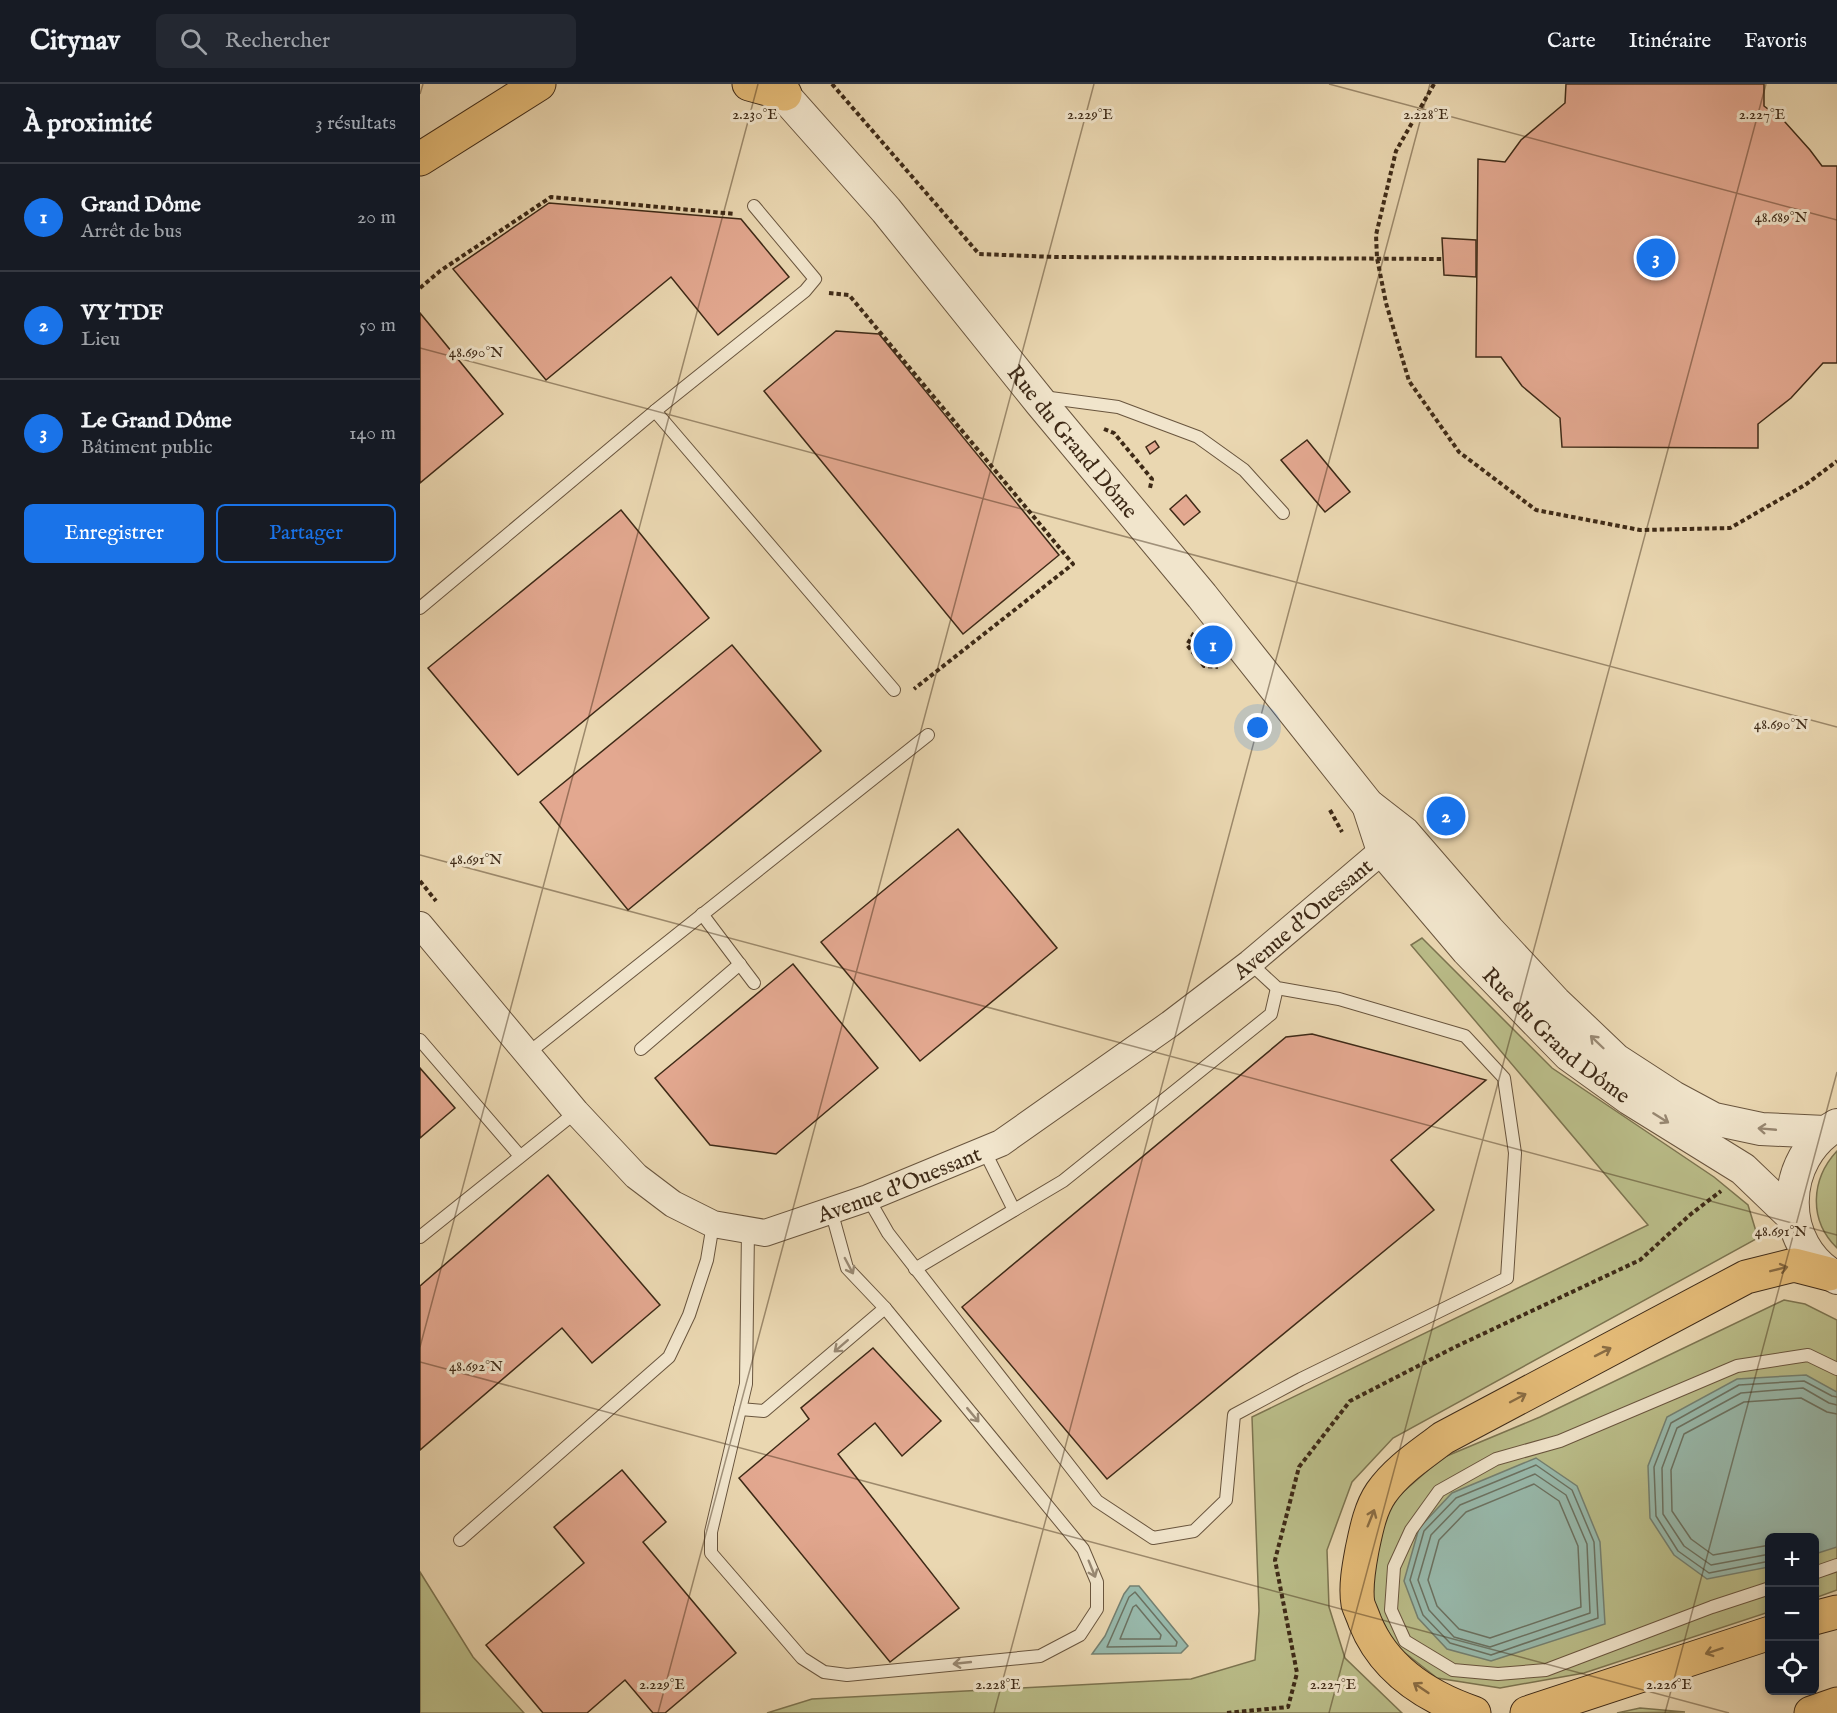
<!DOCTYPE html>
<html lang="fr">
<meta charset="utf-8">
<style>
:root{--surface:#171b24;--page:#242831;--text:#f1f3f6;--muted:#9ea1a6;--line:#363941;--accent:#1a73e8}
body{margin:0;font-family:"IM FELL English",serif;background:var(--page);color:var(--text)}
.controls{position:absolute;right:18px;bottom:18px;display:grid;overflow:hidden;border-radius:9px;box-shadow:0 3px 9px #0003}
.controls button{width:54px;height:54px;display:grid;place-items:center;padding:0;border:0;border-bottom:2px solid var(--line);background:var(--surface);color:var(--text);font:30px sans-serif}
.you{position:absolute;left:838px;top:644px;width:21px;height:21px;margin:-15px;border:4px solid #fff;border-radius:50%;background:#1a73e8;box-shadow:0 0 0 9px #1a73e833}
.badge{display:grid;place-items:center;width:39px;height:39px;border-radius:50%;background:var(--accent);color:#fff;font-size:20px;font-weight:700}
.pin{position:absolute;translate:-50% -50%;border:3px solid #fff;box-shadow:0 2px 6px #0006}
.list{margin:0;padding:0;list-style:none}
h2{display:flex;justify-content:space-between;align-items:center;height:78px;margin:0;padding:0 24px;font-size:26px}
h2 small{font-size:20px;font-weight:400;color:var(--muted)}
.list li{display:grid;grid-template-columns:39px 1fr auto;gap:18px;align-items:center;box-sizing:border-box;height:108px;padding:0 24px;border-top:2px solid var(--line)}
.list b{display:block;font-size:22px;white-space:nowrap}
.list p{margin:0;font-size:20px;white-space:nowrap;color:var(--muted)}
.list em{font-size:20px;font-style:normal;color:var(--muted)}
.actions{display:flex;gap:12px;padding:18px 24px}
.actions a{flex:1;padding:14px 0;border:2px solid var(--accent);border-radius:9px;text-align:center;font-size:21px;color:var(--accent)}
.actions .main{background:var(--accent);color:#fff}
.icon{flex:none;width:33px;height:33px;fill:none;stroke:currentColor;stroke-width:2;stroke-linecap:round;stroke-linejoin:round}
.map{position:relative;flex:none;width:1417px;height:1629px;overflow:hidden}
header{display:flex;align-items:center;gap:36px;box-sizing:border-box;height:84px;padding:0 30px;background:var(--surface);border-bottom:2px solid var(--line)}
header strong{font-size:28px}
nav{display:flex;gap:33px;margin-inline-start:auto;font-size:21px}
.search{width:420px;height:54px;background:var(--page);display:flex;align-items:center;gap:15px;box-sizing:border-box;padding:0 21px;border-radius:9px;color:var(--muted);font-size:22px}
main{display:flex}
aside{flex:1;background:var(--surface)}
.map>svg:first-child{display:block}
.green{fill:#babd89;stroke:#7c7450;stroke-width:1.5}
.water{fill:#98baad;stroke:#748071;stroke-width:1.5}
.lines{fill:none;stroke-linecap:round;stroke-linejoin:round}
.shore{stroke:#6b7262;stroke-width:1.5}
.building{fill:#e3a890;stroke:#3e2a17;stroke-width:1.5}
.service-casing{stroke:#69553e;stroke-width:14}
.minor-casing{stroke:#69553e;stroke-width:28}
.tertiary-casing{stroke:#69553e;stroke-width:34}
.primary-casing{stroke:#3e2a17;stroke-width:35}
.motorway-casing{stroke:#3e2a17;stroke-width:35}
.path{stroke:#3e2a17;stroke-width:4;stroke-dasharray:4.5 3;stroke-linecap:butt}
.service{stroke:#f1e5cc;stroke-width:12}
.minor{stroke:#f1e5cc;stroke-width:26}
.tertiary{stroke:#f1e5cc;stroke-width:32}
.primary{stroke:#e5bc78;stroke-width:33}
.motorway{stroke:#e5bc78;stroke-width:33}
.oneway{stroke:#988872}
.oneway2{stroke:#896c43}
.ticks{fill:none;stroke:#3e2a17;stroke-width:1.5;stroke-opacity:0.45}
.labels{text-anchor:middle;stroke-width:6;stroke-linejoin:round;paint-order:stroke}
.street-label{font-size:22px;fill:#3e2a17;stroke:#f1e5cc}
.ticks-label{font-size:15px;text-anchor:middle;fill:#3e2a17;stroke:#f1e5cc;stroke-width:6;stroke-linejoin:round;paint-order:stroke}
</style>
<header>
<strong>Citynav</strong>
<div class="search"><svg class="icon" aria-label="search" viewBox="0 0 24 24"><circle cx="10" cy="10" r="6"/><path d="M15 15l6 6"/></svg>Rechercher</div>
<nav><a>Carte</a><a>Itinéraire</a><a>Favoris</a></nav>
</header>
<main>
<aside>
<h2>À proximité<small>3 résultats</small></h2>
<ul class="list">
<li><span class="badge">1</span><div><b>Grand Dôme</b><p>Arrêt de bus</p></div><em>20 m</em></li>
<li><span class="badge">2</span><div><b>VY TDF</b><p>Lieu</p></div><em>50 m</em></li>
<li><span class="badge">3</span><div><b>Le Grand Dôme</b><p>Bâtiment public</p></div><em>140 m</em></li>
</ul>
<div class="actions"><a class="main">Enregistrer</a><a>Partager</a></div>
</aside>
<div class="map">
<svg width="1417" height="1629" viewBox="0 0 1417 1629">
<rect width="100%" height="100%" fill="#ead7b1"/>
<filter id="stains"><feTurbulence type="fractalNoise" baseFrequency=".00333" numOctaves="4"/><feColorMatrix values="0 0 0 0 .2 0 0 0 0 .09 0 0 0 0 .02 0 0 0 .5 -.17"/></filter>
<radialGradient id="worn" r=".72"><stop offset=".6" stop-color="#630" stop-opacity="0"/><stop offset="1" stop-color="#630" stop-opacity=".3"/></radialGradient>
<g class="green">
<path d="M1002,854L1132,984L1294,1093L1328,1121L1338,1154L973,1354L932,1398L907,1466L909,1523L925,1574L982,1629H347L392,1615L771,1595L835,1576L839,1527L832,1333L1228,1141L991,861Z"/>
<path d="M1417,1067V1164C1388,1136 1391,1095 1417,1067Z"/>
<path d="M1364,1216L1385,1220L1417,1236V1506L1395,1514L1394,1454H1350L1349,1528L1164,1589L1080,1604L1017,1594L975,1561L953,1518L955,1459L975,1415L1022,1374L1120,1333Z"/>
<path d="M0,1488L53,1573L104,1629H0Z"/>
<path d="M1220,1624L1265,1628L1197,1629Z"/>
</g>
<g class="water">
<path d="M1386,1291L1417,1308V1463L1395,1470L1394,1454H1350L1349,1483L1287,1495L1254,1471L1230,1434L1228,1382L1247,1333L1317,1295Z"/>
<path d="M1116,1374L1157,1402L1180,1458L1185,1540L1071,1577L1027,1565L998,1534L984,1497L999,1444L1032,1409Z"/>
<path d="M710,1502H719L768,1562L761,1569L672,1570L685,1552L704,1510Z"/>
</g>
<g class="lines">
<g class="shore">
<path d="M1116,1381L1152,1406L1174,1458L1178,1534L1071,1571L1030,1559L1003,1531L990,1496L1004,1447L1036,1414Z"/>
<path d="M1115,1390L1146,1411L1167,1460L1170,1529L1070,1563L1034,1553L1009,1526L998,1496L1011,1451L1040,1421Z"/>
<path d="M1114,1400L1139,1417L1158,1462L1161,1523L1070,1554L1039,1545L1017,1522L1008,1496L1019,1456L1046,1428Z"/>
<path d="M1350,1461L1293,1471L1271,1455L1252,1427L1251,1386L1264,1350L1324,1318L1381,1314L1407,1328L1417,1330"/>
<path d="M1350,1470L1291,1481L1264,1462L1243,1430L1242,1384L1257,1344L1321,1309L1383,1304L1409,1319L1417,1321"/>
<path d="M1350,1477L1289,1489L1258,1467L1236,1432L1234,1383L1251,1339L1319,1301L1384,1297L1412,1312L1417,1313"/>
<path d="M715,1508L757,1558L756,1562L687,1563L709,1513Z"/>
<path d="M716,1521L741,1551L740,1555H700L713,1523Z"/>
</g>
</g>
<g class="building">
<path d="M1146,0H1344V22L1365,38L1390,66L1402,82H1417V279H1403L1371,314L1338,340V364L1142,363L1140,334L1102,302L1081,273H1056L1058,75L1085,78L1101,56L1145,19Z"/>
<path d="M129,119L321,135L369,193L298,251L251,193L126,296L33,185Z"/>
<path d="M1022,154L1056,156V193L1024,191Z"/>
<path d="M0,229L83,330L0,399Z"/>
<path d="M416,247L459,250L639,471L543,550L344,307Z"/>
<path d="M887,356L930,408L905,428L861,376Z"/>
<path d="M735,357L739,363L730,370L726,363Z"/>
<path d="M766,411L780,428L764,441L750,425Z"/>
<path d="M201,426L289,534L98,691L8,584Z"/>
<path d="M312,561L401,667L208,826L120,718Z"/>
<path d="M1025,723L1035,734L1028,740L1018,729Z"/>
<path d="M538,745L637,864L500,977L401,858Z"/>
<path d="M373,880L458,984L356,1070L290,1061L235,994Z"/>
<path d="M892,950L1066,996L971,1076L1014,1126L687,1395L542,1223L866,953Z"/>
<path d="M0,984L35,1024L0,1054Z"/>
<path d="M128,1091L240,1221L172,1279L142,1244L0,1366V1202Z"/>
<path d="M453,1264L521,1337L482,1372L455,1339L418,1370L539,1524L470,1578L319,1394L389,1335L381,1324Z"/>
<path d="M202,1386L246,1438L223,1458L316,1569L245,1629H233L205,1596L167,1629H123L66,1561L164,1479L134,1443Z"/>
</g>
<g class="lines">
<defs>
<g id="service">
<path d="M623,313L698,323L778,353L824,386L863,429"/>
<path d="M235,327L474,606"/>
<path d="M0,524L235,327L385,207L395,195L334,122"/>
<path d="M282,830L334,899"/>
<path d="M0,956L100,1072"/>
<path d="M221,965L320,880"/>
<path d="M107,970L508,651"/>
<path d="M564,1066L594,1126"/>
<path d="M448,1114L468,1149L677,1417L733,1454L774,1447L806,1416L814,1331L881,1295L1087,1194L1095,1069L1084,994L1045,952L919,915L857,904L830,879"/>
<path d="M328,1146L326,1300L291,1448V1469L382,1574L404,1588L427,1591L620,1572L660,1551L677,1525V1498L663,1465L465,1224L427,1184L411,1126"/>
<path d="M0,1153L156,1028"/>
<path d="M495,1185L643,1097L851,930L857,904"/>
<path d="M320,1325L344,1327L465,1224"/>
<path d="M40,1456L249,1273L269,1231L287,1176L293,1140"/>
<path d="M1394,1489L1417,1481"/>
<path d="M1350,1504L1292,1523L1126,1586L1078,1590L1033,1586L985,1557L971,1526L974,1483L991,1446L1019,1407L1076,1375L1140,1357L1317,1282L1388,1271L1417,1285"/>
</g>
<g id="minor">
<path id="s1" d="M0,841L156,1028L216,1092L253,1120L293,1140L345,1149L448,1114L581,1059L750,940L830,879L976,755"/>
</g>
<g id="tertiary">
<path id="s2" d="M354,0L466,126L621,319L782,512L948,721L984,749L1068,846L1135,918L1196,976L1253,1013L1294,1035L1341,1045L1405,1048"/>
<path id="s3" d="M948,721L963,767L1047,866L1149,971L1210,1015L1323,1085L1373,1133"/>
<path d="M1417,1041C1359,1074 1357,1162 1417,1194"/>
</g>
<g id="primary">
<path d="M329,0L365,10"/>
<path d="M0,75L119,0"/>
</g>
<g id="motorway">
<path d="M1394,1534L1417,1528"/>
<path d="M1054,1629C1007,1613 964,1585 945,1538C943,1532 940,1526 938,1520C935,1503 939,1482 942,1466C946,1447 950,1425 961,1409C977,1386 1001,1371 1023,1354L1326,1193L1374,1181L1409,1190"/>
<path d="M1107,1629L1350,1549"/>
<path d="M1391,1629L1417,1620"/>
</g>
</defs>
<use href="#service" class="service-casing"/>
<use href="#minor" class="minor-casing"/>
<use href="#tertiary" class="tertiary-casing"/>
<use href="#primary" class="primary-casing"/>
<use href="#motorway" class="motorway-casing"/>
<g class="path">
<path d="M412,0L559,170L635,173L1023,175"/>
<path d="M1014,0L976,67L956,151L957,174L966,219L989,297L1039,368L1116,426L1220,446L1310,444L1385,401L1417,377"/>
<path d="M0,204L20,187L131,113L315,130"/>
<path d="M409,209L429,211L653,480L494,605"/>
<path d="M684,345L694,349L732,395L730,404"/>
<path d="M774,549L767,561L784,582L798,583"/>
<path d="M910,726L922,748"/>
<path d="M0,797L16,817"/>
<path d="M807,1629L868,1623L877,1589L855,1476L879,1383L930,1317L1035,1263L1220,1176L1271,1130L1301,1107"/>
</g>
<use href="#service" class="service"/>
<use href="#minor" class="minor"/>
<use href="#tertiary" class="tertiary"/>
<use href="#primary" class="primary"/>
<use href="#motorway" class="motorway"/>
</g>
<defs><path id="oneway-shaft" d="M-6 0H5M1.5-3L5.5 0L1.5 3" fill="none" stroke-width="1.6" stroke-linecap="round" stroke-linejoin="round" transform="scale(1.5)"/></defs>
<g class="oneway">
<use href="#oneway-shaft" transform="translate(1177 958) rotate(-136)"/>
<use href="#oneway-shaft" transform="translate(1241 1034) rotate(32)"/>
<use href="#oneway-shaft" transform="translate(1347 1045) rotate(-175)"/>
<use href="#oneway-shaft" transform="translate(429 1182) rotate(62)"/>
<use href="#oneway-shaft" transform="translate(421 1262) rotate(139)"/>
<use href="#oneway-shaft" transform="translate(553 1331) rotate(50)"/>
<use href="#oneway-shaft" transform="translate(672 1485) rotate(68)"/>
<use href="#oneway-shaft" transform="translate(542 1579) rotate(174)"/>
</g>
<g class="oneway2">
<use href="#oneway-shaft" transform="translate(1359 1185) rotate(-14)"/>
<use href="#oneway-shaft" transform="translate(1183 1268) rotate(-27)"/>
<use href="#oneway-shaft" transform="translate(1098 1314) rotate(-28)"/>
<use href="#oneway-shaft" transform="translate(951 1434) rotate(-68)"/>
<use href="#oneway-shaft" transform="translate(1294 1567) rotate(162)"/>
<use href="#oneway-shaft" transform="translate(1001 1604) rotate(-146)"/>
</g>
<path class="ticks" d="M909,0L1417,136M0,10L3,0M0,264L1417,643M0,771L1417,1151M0,1263L338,0M0,1278L1309,1629M238,1629L674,0M574,1629L1010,0M909,1629L1346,0M1245,1629L1417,988"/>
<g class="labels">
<g class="street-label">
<text dy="8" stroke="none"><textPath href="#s2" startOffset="466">Rue du Grand Dôme</textPath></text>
<text dy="8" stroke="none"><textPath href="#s1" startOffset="1104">Avenue d'Ouessant</textPath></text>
<text dy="8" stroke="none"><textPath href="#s3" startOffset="302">Rue du Grand Dôme</textPath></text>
<text dy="8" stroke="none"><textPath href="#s1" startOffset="618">Avenue d'Ouessant</textPath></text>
</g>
</g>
<g class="ticks-label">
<text x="335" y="35">2.230°E</text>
<text x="670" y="35">2.229°E</text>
<text x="1006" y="35">2.228°E</text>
<text x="1342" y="35">2.227°E</text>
<text x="1361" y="138">48.689°N</text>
<text x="56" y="273">48.690°N</text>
<text x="1361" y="645">48.690°N</text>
<text x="56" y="780">48.691°N</text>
<text x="1361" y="1152">48.691°N</text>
<text x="56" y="1287">48.692°N</text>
<text x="242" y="1605">2.229°E</text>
<text x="578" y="1605">2.228°E</text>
<text x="913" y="1605">2.227°E</text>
<text x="1249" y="1605">2.226°E</text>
</g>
<rect width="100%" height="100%" filter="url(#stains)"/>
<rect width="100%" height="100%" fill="url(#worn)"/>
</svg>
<div class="controls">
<button>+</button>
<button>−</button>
<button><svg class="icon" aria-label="locate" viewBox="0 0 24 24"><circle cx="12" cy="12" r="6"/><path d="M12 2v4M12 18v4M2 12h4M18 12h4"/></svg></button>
</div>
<div class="you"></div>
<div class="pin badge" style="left:793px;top:561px">1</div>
<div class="pin badge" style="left:1026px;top:732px">2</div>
<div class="pin badge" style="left:1236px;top:174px">3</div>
</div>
</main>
